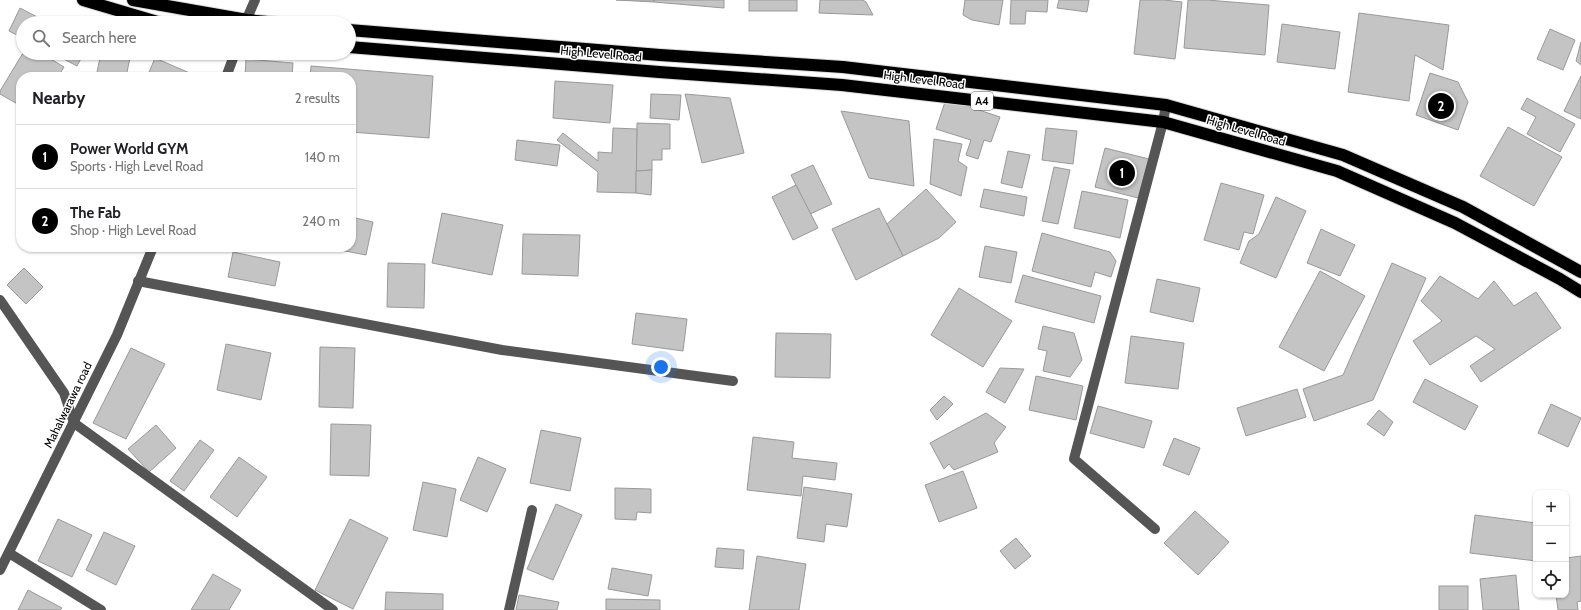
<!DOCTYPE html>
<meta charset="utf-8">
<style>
:root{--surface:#fff;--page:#f6f6f6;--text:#202124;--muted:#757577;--line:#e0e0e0;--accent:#000}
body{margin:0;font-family:Cabin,sans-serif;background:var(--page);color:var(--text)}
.controls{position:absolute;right:12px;bottom:12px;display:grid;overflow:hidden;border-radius:8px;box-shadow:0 1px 3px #0004}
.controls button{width:36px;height:36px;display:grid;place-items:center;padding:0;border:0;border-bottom:1px solid var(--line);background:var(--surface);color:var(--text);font:20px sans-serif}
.you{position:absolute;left:661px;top:367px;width:14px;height:14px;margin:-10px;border:3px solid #fff;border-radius:50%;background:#1a73e8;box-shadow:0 0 0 6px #1a73e833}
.badge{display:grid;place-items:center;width:26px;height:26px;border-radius:50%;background:var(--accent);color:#fff;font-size:13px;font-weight:700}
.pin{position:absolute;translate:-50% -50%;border:2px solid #fff;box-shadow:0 1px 4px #0006}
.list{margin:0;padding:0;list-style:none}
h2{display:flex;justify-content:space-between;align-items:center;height:52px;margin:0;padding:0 16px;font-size:17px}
h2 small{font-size:13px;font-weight:400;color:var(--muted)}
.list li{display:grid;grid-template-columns:26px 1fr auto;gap:12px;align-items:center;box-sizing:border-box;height:64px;padding:0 16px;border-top:1px solid var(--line)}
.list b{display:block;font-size:15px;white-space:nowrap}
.list p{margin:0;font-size:13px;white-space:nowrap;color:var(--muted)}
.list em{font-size:13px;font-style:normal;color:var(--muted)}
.icon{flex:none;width:22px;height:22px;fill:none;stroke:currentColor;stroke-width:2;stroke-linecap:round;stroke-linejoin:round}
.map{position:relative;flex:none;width:1581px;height:610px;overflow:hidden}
.search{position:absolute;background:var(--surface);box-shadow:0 1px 3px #0004;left:16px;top:16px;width:340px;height:44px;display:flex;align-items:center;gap:10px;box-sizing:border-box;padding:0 14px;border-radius:22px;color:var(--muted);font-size:15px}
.panel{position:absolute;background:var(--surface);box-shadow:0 1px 3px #0004;left:16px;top:72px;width:340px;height:180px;border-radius:16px}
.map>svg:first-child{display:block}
.building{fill:#c4c4c4;stroke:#999}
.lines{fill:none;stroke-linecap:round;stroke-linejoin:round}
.highway-casing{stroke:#dbdbdb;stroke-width:14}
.minor{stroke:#555;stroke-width:10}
.highway{stroke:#000;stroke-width:12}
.labels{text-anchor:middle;stroke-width:3;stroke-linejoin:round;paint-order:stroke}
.shield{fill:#fff;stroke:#4c4c4c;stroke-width:1}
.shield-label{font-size:11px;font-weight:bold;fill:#000}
.street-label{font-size:12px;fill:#000;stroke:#fff}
</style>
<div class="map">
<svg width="1581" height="610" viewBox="0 0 1581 610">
<rect width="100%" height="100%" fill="#fff"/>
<g class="building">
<path d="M616,0H654V2Z"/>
<path d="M654,0H724V8L654,2Z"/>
<rect x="749" y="0" width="48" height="11"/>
<path d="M820,0H863L866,2L873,15L819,13Z"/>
<path d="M965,0H1003L999,25L972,20L963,15Z"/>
<path d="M1011,0H1048L1047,12L1026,11L1025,24H1010Z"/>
<path d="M1059,0H1089L1087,12L1057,8Z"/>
<path d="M1140,0H1164L1182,2L1175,59L1134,54Z"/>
<path d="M1188,0H1207L1269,5L1265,55L1184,48Z"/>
<path d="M20,8L49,23H23V38L9,31Z"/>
<path d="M1359,13L1449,25L1443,70L1415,55L1409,101L1348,92Z"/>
<path d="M1282,24L1340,32L1335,69L1277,62Z"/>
<path d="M1550,29L1575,40L1563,70L1537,59Z"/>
<path d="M1581,42V65L1576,61Z"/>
<path d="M23,53H41L64,67L58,77H21V106L0,94V91Z"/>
<path d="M52,53H84L77,66Z"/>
<path d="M101,53H131L126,77H96Z"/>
<path d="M155,58L199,77H147Z"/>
<path d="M246,59L293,63L292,77H245Z"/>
<path d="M311,66L433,76L429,138L351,132V77H310Z"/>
<path d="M1430,73L1458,82L1468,102L1458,130L1416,115Z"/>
<path d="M1581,76V119L1564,111Z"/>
<path d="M555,81L613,85L610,123L553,118Z"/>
<path d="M651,94L681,95L679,120L650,118Z"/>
<path d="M685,94L730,98L744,153L702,163Z"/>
<path d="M1527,98L1575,124L1560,152L1527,134L1536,117L1521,109Z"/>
<path d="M946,99L1000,117L991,142L984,140L978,159L966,155L971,140L936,129Z"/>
<path d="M841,111L909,121L914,186L869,178Z"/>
<path d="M637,123L670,124V149H662V160H652V170L636,171Z"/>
<path d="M1508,127L1562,157L1534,206L1480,176Z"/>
<path d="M613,128L637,129L636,193L597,192L598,172L557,140L563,133L598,161V152L612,153Z"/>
<path d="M1046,128L1077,131L1073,164L1042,160Z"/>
<path d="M934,139L962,144L958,161L967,167L961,196L930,184Z"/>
<path d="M517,140L560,145L557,166L515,160Z"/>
<path d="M1105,148L1149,159L1138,198L1095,187Z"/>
<path d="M1008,151L1030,155L1022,188L1001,183Z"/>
<path d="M813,165L832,204L810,214L791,175Z"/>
<path d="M1054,167L1070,170L1058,224L1042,221Z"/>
<path d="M652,170L651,195L636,193V171Z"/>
<path d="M1221,183L1264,195L1253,234L1244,232L1239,250L1204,240Z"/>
<path d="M796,185L818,228L793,240L772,197Z"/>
<path d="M926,189L956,222L939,238L903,256L887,224Z"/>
<path d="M984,189L1027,197L1024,216L980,207Z"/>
<path d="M1082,191L1128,200L1120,238L1074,228Z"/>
<path d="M1276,197L1306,211L1276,278L1240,263L1249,241L1259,234Z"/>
<path d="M879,208L903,256L856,280L832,229Z"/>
<path d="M442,213L503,225L492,275L432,263Z"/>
<path d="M351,217L373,222L366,255L324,247H351Z"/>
<path d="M1321,229L1355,245L1340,276L1307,263Z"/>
<path d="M1042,233L1110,252L1116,261L1111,277L1095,272L1091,287L1032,271Z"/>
<path d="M523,234L580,235L578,276L522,274Z"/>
<path d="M985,246L1017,252L1011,283L979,277Z"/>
<path d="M233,252L280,262L275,286L228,277Z"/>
<path d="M388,263L425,264L424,308L387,307Z"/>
<path d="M1392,263L1426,278L1373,400L1314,421L1303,389L1343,375Z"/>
<path d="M24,268L43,287L26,304L7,285Z"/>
<path d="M1320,271L1365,296L1324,371L1279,347Z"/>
<path d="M1023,275L1101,296L1094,323L1015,302Z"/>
<path d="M1440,276L1478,299L1494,281L1514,306L1536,292L1561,328L1481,382L1470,366L1495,349L1476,336L1430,365L1413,341L1442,321L1421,301Z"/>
<path d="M1157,279L1200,288L1193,322L1150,312Z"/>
<path d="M959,288L1012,321L983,367L931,335Z"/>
<path d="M636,313L687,319L683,351L632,344Z"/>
<path d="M1043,326L1074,333L1082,360L1070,377L1043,371L1047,351L1038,349Z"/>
<path d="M776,333L831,334L830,378L775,377Z"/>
<path d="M1131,336L1184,343L1178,389L1125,383Z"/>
<path d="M226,344L271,353L261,400L217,390Z"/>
<path d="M320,347L355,348L353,408L319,407Z"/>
<path d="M131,348L165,364L126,439L93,423Z"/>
<path d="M1000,368L1024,369L1005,403L986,392Z"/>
<path d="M1036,376L1083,386L1076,420L1029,410Z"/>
<path d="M1425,379L1478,406L1465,430L1413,402Z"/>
<path d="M1297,389L1306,417L1246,436L1237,408Z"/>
<path d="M944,396L953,404L937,420L930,410Z"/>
<path d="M1551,404L1581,418L1568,447L1538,433Z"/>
<path d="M1098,406L1152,421L1144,448L1090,433Z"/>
<path d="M1379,410L1393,422L1384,436L1367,424Z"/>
<path d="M986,413L1006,427L994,443L998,452L954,470L949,464L944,469L930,443Z"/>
<path d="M331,424L371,425L369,476L330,475Z"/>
<path d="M156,425L176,448L149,472L128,449Z"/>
<path d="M541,430L581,438L570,491L530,483Z"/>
<path d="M753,437L794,442L792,458L837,463L835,480L803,476L801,496L747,490Z"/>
<path d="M1174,438L1200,448L1189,475L1163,465Z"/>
<path d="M200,440L214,450L184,491L170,481Z"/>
<path d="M239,457L267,477L237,517L210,497Z"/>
<path d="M478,457L506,469L487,512L460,500Z"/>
<path d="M963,471L977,508L939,522L925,485Z"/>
<path d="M423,482L456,489L447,537L413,530Z"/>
<path d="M804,487L852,494L847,527L826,524L824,542L797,538Z"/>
<path d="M615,488L651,489V513L637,512L636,520L615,519Z"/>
<path d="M556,504L582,515L553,580L527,569Z"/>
<path d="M1195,511L1229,542L1198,575L1164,543Z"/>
<path d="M1475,515L1536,523V561L1470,553Z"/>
<path d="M58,519L92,535L72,577L38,561Z"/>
<path d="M350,519L388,538L353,609L315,590Z"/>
<path d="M104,532L135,546L116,585L86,570Z"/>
<path d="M1016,538L1031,556L1015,569L1000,551Z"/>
<path d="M717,548L744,550L743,569L715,567Z"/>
<path d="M757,556L806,564L799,610H749Z"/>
<path d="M1581,556V601L1577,602L1578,610H1558L1556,595H1566V558Z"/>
<path d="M612,568L652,575L648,596L608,589Z"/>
<path d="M213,574L241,590L229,610H191Z"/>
<path d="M1516,575L1519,610H1483L1480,579Z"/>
<rect x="1439" y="586" width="29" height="24"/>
<path d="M28,590L62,608L60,610H18Z"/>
<path d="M386,592L443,594V610H385Z"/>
<path d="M519,595L559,602L557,610H516Z"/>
<path d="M606,599L660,600V610H606Z"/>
</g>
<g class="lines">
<defs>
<g id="highway">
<path d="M83,0L161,23"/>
<path d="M133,0L247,20L279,23"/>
<path d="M349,30L660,55L843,67L1166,105L1343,155L1463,207L1581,272"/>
<path d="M349,47L659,72L842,85L1163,122L1337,171L1455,223L1560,279L1581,292"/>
</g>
</defs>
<use href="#highway" class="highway-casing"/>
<g class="minor">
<path d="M245,23L255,0"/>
<path d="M226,77L235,53"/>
<path d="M138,281L502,350L733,381"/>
<path d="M0,300L64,393L74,423L333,610"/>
<path d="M1155,529L1074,459L1163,122L1166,105"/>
<path d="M9,553L101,610"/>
<path d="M0,570L117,335L153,247"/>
<path d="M509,610L532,510"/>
</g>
<use href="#highway" class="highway"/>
</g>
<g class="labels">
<rect class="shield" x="971" y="92" width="22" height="18" rx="3"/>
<g class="shield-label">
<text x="982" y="105">A4</text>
</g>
<g class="street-label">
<text transform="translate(601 54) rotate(5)" y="4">High Level Road</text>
<text transform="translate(924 80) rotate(7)" y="4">High Level Road</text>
<text transform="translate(1246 131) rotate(16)" y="4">High Level Road</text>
<text transform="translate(68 405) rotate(-64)" y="4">Mahalwarawa road</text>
</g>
</g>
</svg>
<div class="controls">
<button>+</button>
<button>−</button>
<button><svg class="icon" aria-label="locate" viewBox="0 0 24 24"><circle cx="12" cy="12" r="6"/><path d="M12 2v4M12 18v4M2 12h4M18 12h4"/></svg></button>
</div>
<div class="you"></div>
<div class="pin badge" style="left:1122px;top:173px">1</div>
<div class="pin badge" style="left:1441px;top:106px">2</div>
<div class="search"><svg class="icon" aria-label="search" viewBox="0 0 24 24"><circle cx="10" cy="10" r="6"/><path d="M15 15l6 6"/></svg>Search here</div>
<section class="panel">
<h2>Nearby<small>2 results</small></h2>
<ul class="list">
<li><span class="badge">1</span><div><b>Power World GYM</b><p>Sports · High Level Road</p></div><em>140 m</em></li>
<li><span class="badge">2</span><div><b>The Fab</b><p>Shop · High Level Road</p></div><em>240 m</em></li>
</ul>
</section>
</div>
